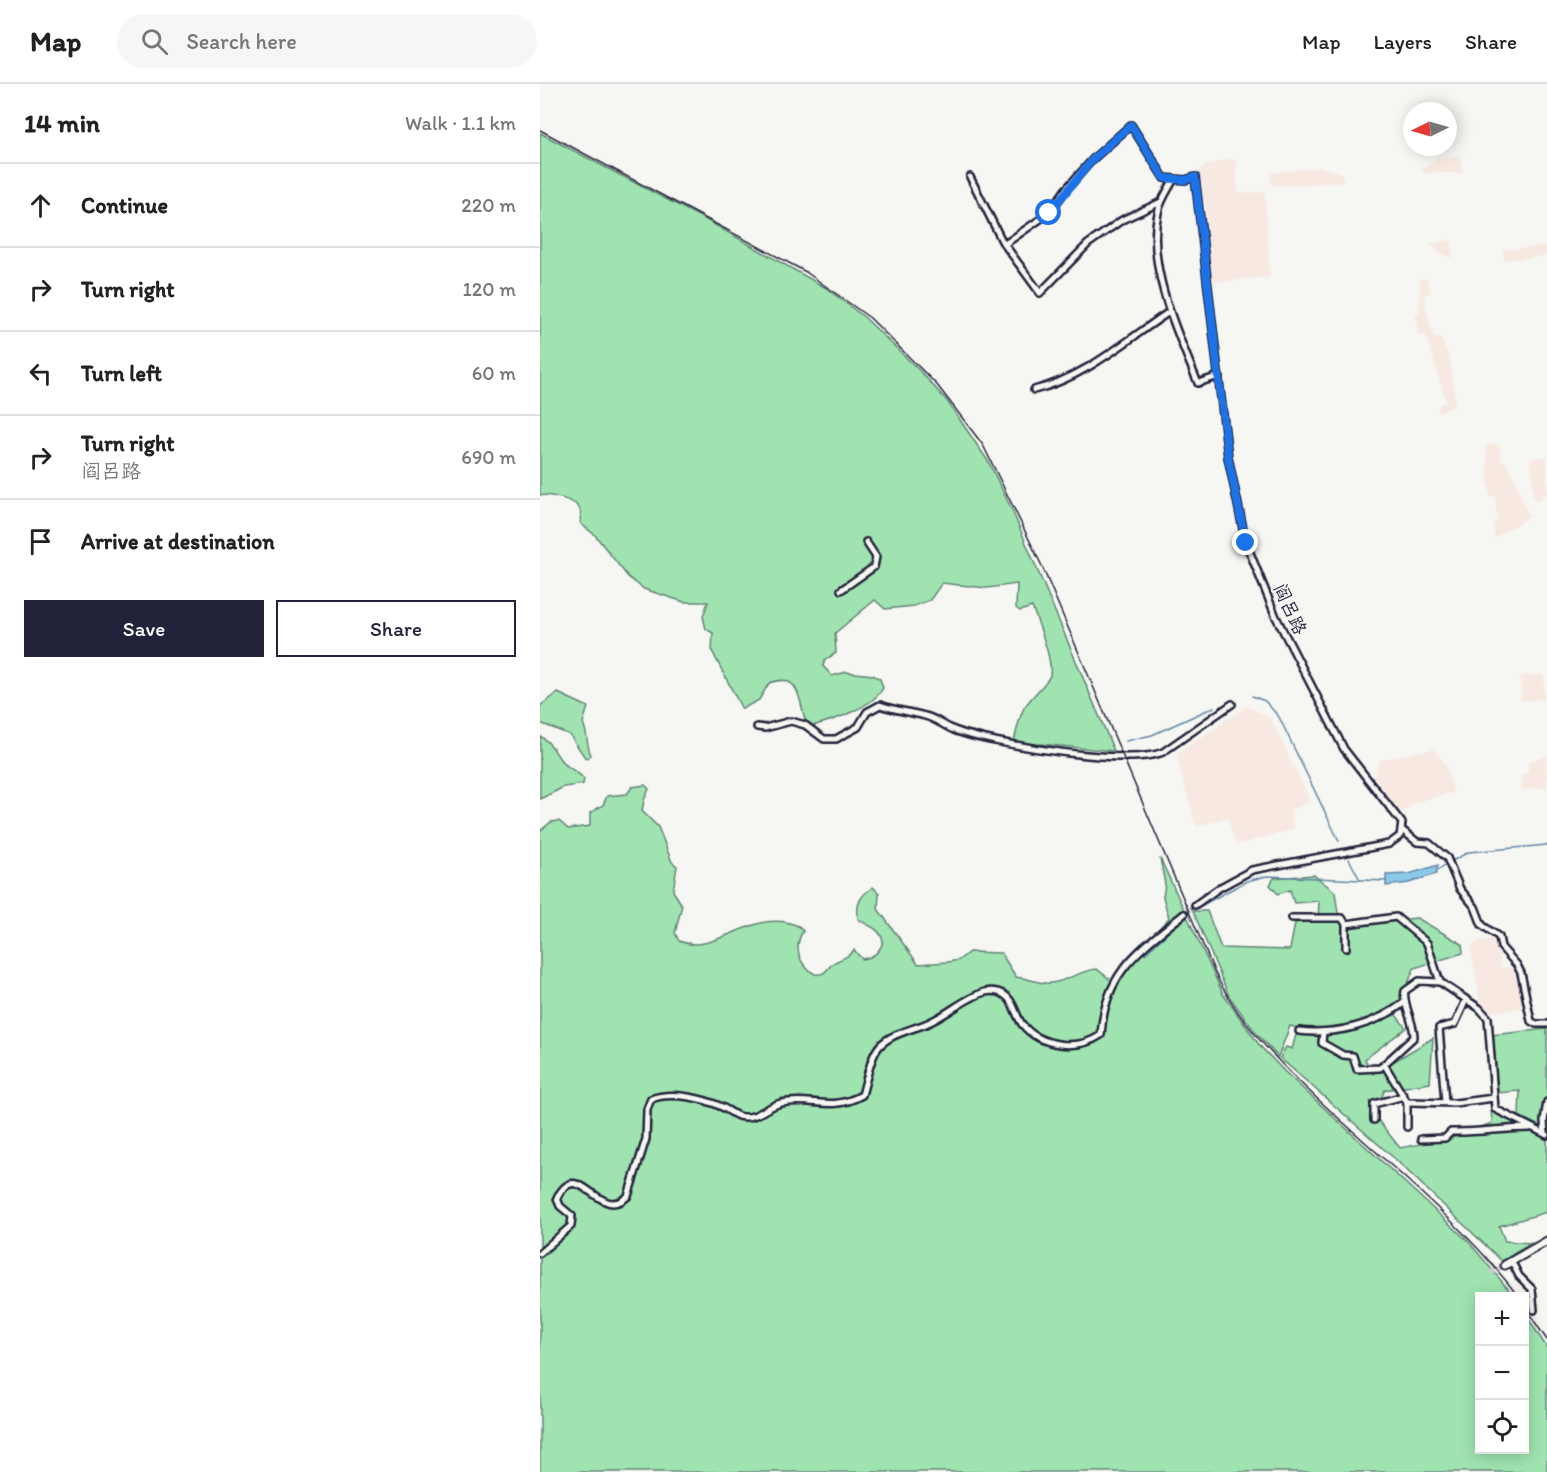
<!DOCTYPE html>
<meta charset="utf-8">
<style>
:root{--surface:#fff;--page:#f6f6f6;--text:#222;--muted:#767676;--line:#e0e0e0;--accent:#22223b}
body{margin:0;font-family:Itim,"LXGW WenKai TC",sans-serif;background:var(--page);color:var(--text)}
.controls{position:absolute;right:18px;bottom:18px;display:grid;overflow:hidden;border-radius:0px;box-shadow:0 3px 15px #0003}
.controls button{width:54px;height:54px;display:grid;place-items:center;padding:0;border:0;border-bottom:2px solid var(--line);background:var(--surface);color:var(--text);font:30px sans-serif}
.compass{position:absolute;left:863px;top:18px;width:54px;height:54px;border-radius:50%;background:var(--surface);box-shadow:0 3px 15px #0003;rotate:265deg}
.stop{position:absolute;width:18px;height:18px;margin:-14px;border:4px solid #1a73e8;border-radius:50%;background:#fff}
.stop.end{background:#1a73e8;border-color:#fff;box-shadow:0 2px 6px #0008}
.list{margin:0;padding:0;list-style:none}
h2{display:flex;justify-content:space-between;align-items:center;height:78px;margin:0;padding:0 24px;font-size:26px}
h2 small{font-size:20px;font-weight:400;color:var(--muted)}
.list li{display:grid;grid-template-columns:39px 1fr auto;gap:18px;align-items:center;box-sizing:border-box;height:84px;padding:0 24px;border-top:2px solid var(--line)}
.list b{display:block;font-size:22px;white-space:nowrap}
.list p{margin:0;font-size:20px;white-space:nowrap;color:var(--muted)}
.list em{font-size:20px;font-style:normal;color:var(--muted)}
.actions{display:flex;gap:12px;padding:18px 24px}
.actions a{flex:1;padding:14px 0;border:2px solid var(--accent);border-radius:0px;text-align:center;font-size:21px;color:var(--accent)}
.actions .main{background:var(--accent);color:#fff}
.icon{flex:none;width:33px;height:33px;fill:none;stroke:currentColor;stroke-width:2;stroke-linecap:round;stroke-linejoin:round}
.map{position:relative;flex:none;width:1007px;height:1388px;overflow:hidden}
header{display:flex;align-items:center;gap:36px;box-sizing:border-box;height:84px;padding:0 30px;background:var(--surface);border-bottom:2px solid var(--line)}
header strong{font-size:28px}
nav{display:flex;gap:33px;margin-inline-start:auto;font-size:21px}
.search{width:420px;height:54px;background:var(--page);display:flex;align-items:center;gap:15px;box-sizing:border-box;padding:0 21px;border-radius:33px;color:var(--muted);font-size:22px}
main{display:flex}
aside{flex:1;background:var(--surface)}
.map>svg:first-child{display:block}
.built{fill:#f7e9e2}
.green{fill:#9fe4b0;stroke:#608376;stroke-width:1.5}
.water{fill:#8bc9eb;stroke:#6186a5;stroke-width:1.5}
.lines{fill:none;stroke-linecap:round;stroke-linejoin:round}
.stream{stroke:#6186a5;stroke-width:1.5}
.minor-tunnel{stroke:#cccccd;stroke-width:5;stroke-dasharray:5 2.5;stroke-linecap:butt}
.minor-casing{stroke:#22223b;stroke-width:10}
.major-casing{stroke:#22223b;stroke-width:11}
.minor{stroke:#f6f6f2;stroke-width:5}
.major{stroke:#f6f6f2;stroke-width:7}
.rail{stroke:#22223b;stroke-width:1.5}
.route{stroke:#1a73e8;stroke-width:8}
.labels{text-anchor:middle;stroke-width:4.5;stroke-linejoin:round;paint-order:stroke}
.street-label{font-size:18px;fill:#22223b;stroke:#f6f6f2}
</style>
<header>
<strong>Map</strong>
<div class="search"><svg class="icon" aria-label="search" viewBox="0 0 24 24"><circle cx="10" cy="10" r="6"/><path d="M15 15l6 6"/></svg>Search here</div>
<nav><a>Map</a><a>Layers</a><a>Share</a></nav>
</header>
<main>
<aside>
<h2>14 min<small>Walk · 1.1 km</small></h2>
<ul class="list">
<li><svg class="icon" aria-label="ahead" viewBox="0 0 24 24"><path d="M12 20V5M6 11l6-6 6 6"/></svg><div><b>Continue</b></div><em>220 m</em></li>
<li><svg class="icon" aria-label="right" viewBox="0 0 24 24"><path d="M7 20v-9h11M14 6l5 5-5 5"/></svg><div><b>Turn right</b></div><em>120 m</em></li>
<li><svg class="icon" aria-label="left" viewBox="0 0 24 24"><path d="M17 20v-9H6M10 6l-5 5 5 5"/></svg><div><b>Turn left</b></div><em>60 m</em></li>
<li><svg class="icon" aria-label="right" viewBox="0 0 24 24"><path d="M7 20v-9h11M14 6l5 5-5 5"/></svg><div><b>Turn right</b><p>阎吕路</p></div><em>690 m</em></li>
<li><svg class="icon" aria-label="arrive" viewBox="0 0 24 24"><path d="M6 21V4h12l-3 4 3 4H6"/></svg><div><b>Arrive at destination</b></div></li>
</ul>
<div class="actions"><a class="main">Save</a><a>Share</a></div>
</aside>
<div class="map">
<svg width="1007" height="1388" viewBox="0 0 1007 1388">
<rect width="100%" height="100%" fill="#f6f6f2"/>
<filter id="ink" filterUnits="userSpaceOnUse"><feTurbulence type="fractalNoise" baseFrequency=".0167" numOctaves="2"/><feDisplacementMap in="SourceGraphic" scale="12" xChannelSelector="R" yChannelSelector="G"/><feConvolveMatrix kernelMatrix="1 2 1 2 8 2 1 2 1" color-interpolation-filters="sRGB"/></filter>
<g filter="url(#ink)">
<g class="built">
<path d="M921,72L922,89H882V85L897,75Z"/>
<path d="M688,75L696,76L698,109L725,108L730,193L670,199L663,132L666,129V120L660,116L659,87L664,82Z"/>
<path d="M779,83L801,88L804,98L732,102L730,89Z"/>
<path d="M912,156L913,174L902,170L889,160Z"/>
<path d="M1007,162V172L964,176L963,166Z"/>
<path d="M887,194L891,209L884,210L887,227L894,254H901L910,276L916,321L897,329L900,320L906,317L886,251L879,253L875,230L879,228L880,195Z"/>
<path d="M959,360L962,378H966L976,398L989,433L954,454L953,440L957,439L955,412H949L946,361Z"/>
<path d="M1007,373V409L998,417L994,416L990,374Z"/>
<path d="M1004,591V615L981,617L980,592Z"/>
<path d="M707,622L730,634L771,718L751,726L754,745L696,761L687,733L656,743L636,670Z"/>
<path d="M893,665L905,679L914,708L873,719L867,726L858,728L834,692L840,676Z"/>
<path d="M1007,671V703L982,706V690L989,689L988,678Z"/>
<path d="M956,854L961,885L973,882L977,886L983,924L948,928L940,918L931,864L937,857Z"/>
</g>
<g class="green">
<path d="M0,49L168,137L286,204L324,233L380,287L407,317L448,377L472,426L574,667L500,660L498,664L473,660C477,648 478,636 484,624C489,615 510,596 510,591C513,577 498,538 492,523L480,527L476,524L477,500L447,504L402,499L390,516L374,522L345,525L335,516L295,549L296,569L285,576L283,582L292,592L306,588L333,591L340,595L343,604C333,623 292,637 272,642L266,639C259,618 261,587 229,599L219,616L202,625L172,567L173,549L166,545L163,532L168,518H144L104,505L88,493L55,451L41,440C39,435 42,430 40,426C37,415 9,411 0,411Z"/>
<path d="M18,609L48,623L43,639C48,650 46,660 51,671L46,675L30,651L0,639V622Z"/>
<path d="M0,652C11,659 13,665 20,675C25,683 37,687 44,695L43,700L24,703L0,715Z"/>
<path d="M105,701L109,705L104,716L102,727L118,743L132,778L137,782L133,807L142,821L135,849L139,857C175,873 216,820 260,843L263,847C253,863 259,882 275,890C288,892 287,881 297,877C305,873 307,874 314,866L322,875C333,874 340,868 343,857C339,842 328,843 318,835C316,819 320,812 333,803L339,809L338,825L378,880L408,878L419,876L429,868L461,869L476,893C486,894 496,898 505,899C521,901 540,886 557,885L572,897L583,881L629,834L623,813L625,800L620,774L683,910L720,962L745,988L928,1157L974,1212H939V1366H984L985,1229L1007,1264V1388H0V747L11,738L19,737L28,745L50,742V729L63,721L67,712L87,710L92,703Z"/>
<path d="M774,791L795,808L799,836L803,841L877,834L922,860L923,869L874,884L856,931L866,944L825,975L833,990L893,954L890,999L845,1006L833,1030L860,1064L912,1054L952,1039L951,1025L1007,1053V1128L959,1142L965,1157L991,1159L962,1177L854,1074L740,974L746,963L752,965L758,944L750,942L738,973L716,949L689,912L653,827H667L681,864L750,866L755,839L778,836L779,817L754,819L750,806L738,810L730,801L734,794Z"/>
<path d="M1007,945V1046L979,1032L980,1007L956,1009L952,951Z"/>
</g>
<path class="water" d="M898,781L896,790L869,799L846,802V791L869,790Z"/>
<g class="lines">
<g class="stream">
<path d="M712,612L725,617L739,633L799,757"/>
<path d="M586,657L612,651L674,623"/>
<path d="M809,775L820,796"/>
<path d="M910,778L929,768L1007,761"/>
<path d="M898,786L906,780"/>
<path d="M657,824L707,797L727,792L846,797"/>
<path d="M605,870L645,833"/>
</g>
<g class="minor-tunnel">
<path d="M644,830L655,821"/>
<path d="M951,1189L965,1181"/>
</g>
<defs>
<g id="minor">
<path d="M430,93L462,157L500,209L548,160L582,136L621,118"/>
<path d="M634,95C628,106 620,117 618,129C606,181 638,251 658,299L679,292"/>
<path d="M465,160L509,129L526,105L554,74L591,41L624,94L645,96L655,93L688,373L706,459L736,533L804,665L862,739L860,752L849,760L712,786L679,804L655,821"/>
<path d="M494,306C544,294 587,256 629,228"/>
<path d="M301,506L334,483L336,473L326,458"/>
<path d="M217,643L225,644L251,637L265,641L284,655H296L318,643L327,628L340,621C354,626 370,628 385,632C395,634 404,642 414,646C450,660 589,683 623,668L692,620"/>
<path d="M862,746L877,758L889,759L907,774L920,805L935,823L942,841L959,853L961,863L977,881L981,889L991,937L996,940H1007"/>
<path d="M752,834H802L806,840V864"/>
<path d="M806,840L856,833L887,859L900,898L939,924L948,934L955,1025L1007,1051"/>
<path d="M759,947C796,951 836,941 865,918"/>
<path d="M783,948L782,959L803,971L813,972L817,985L840,984L874,953C874,937 862,920 865,907L879,897L900,898"/>
<path d="M844,980L867,1018V1043"/>
<path d="M867,1018L915,1019L954,1014"/>
<path d="M905,1018L899,944L915,940L926,916"/>
<path d="M834,1036V1020L864,1012"/>
<path d="M1005,1050L1004,1037L1007,1018"/>
<path d="M881,1055L905,1054L911,1048C937,1049 963,1044 990,1044"/>
<path d="M0,1169L31,1142L32,1132L20,1122L17,1114C39,1071 59,1140 88,1112L106,1055L107,1025L111,1015C131,1007 163,1014 182,1023C188,1026 193,1030 198,1032C216,1037 225,1023 241,1019C273,1012 289,1029 322,1011C326,998 329,979 336,967C346,949 375,946 392,937C409,929 427,913 445,908C449,907 454,907 458,908C474,912 474,929 482,940C500,963 538,967 561,951C565,888 598,867 644,830"/>
<path d="M972,1178L979,1192L992,1205L994,1226"/>
</g>
<path id="major" d="M965,1181L1007,1157"/>
</defs>
<use href="#minor" class="minor-casing"/>
<use href="#major" class="major-casing"/>
<use href="#minor" class="minor"/>
<use href="#major" class="major"/>
<g class="rail">
<path d="M0,46L266,188L330,234L397,301L443,361L501,480L675,889C697,935 730,969 766,1004C837,1072 918,1133 978,1212"/>
<path d="M984,1222L1007,1256"/>
</g>
</g>
</g>
<g class="lines" filter="url(#ink)">
<path class="route" d="M509,129L554,74L591,41L624,94L645,96L655,93L688,373L706,459"/>
</g>
<g class="labels">
<g class="street-label">
<text transform="translate(750 525) rotate(65)" y="6">阎吕路</text>
</g>
</g>
</svg>
<div class="controls">
<button>+</button>
<button>−</button>
<button><svg class="icon" aria-label="locate" viewBox="0 0 24 24"><circle cx="12" cy="12" r="6"/><path d="M12 2v4M12 18v4M2 12h4M18 12h4"/></svg></button>
</div>
<svg class="compass" viewBox="-18 -18 36 36"><path d="M0-13l5 13h-10z" fill="#e53935"/><path d="M0 13l5-13h-10z" fill="#767676"/></svg>
<div class="stop" style="left:509px;top:129px"></div>
<div class="stop end" style="left:706px;top:459px"></div>
</div>
</main>
